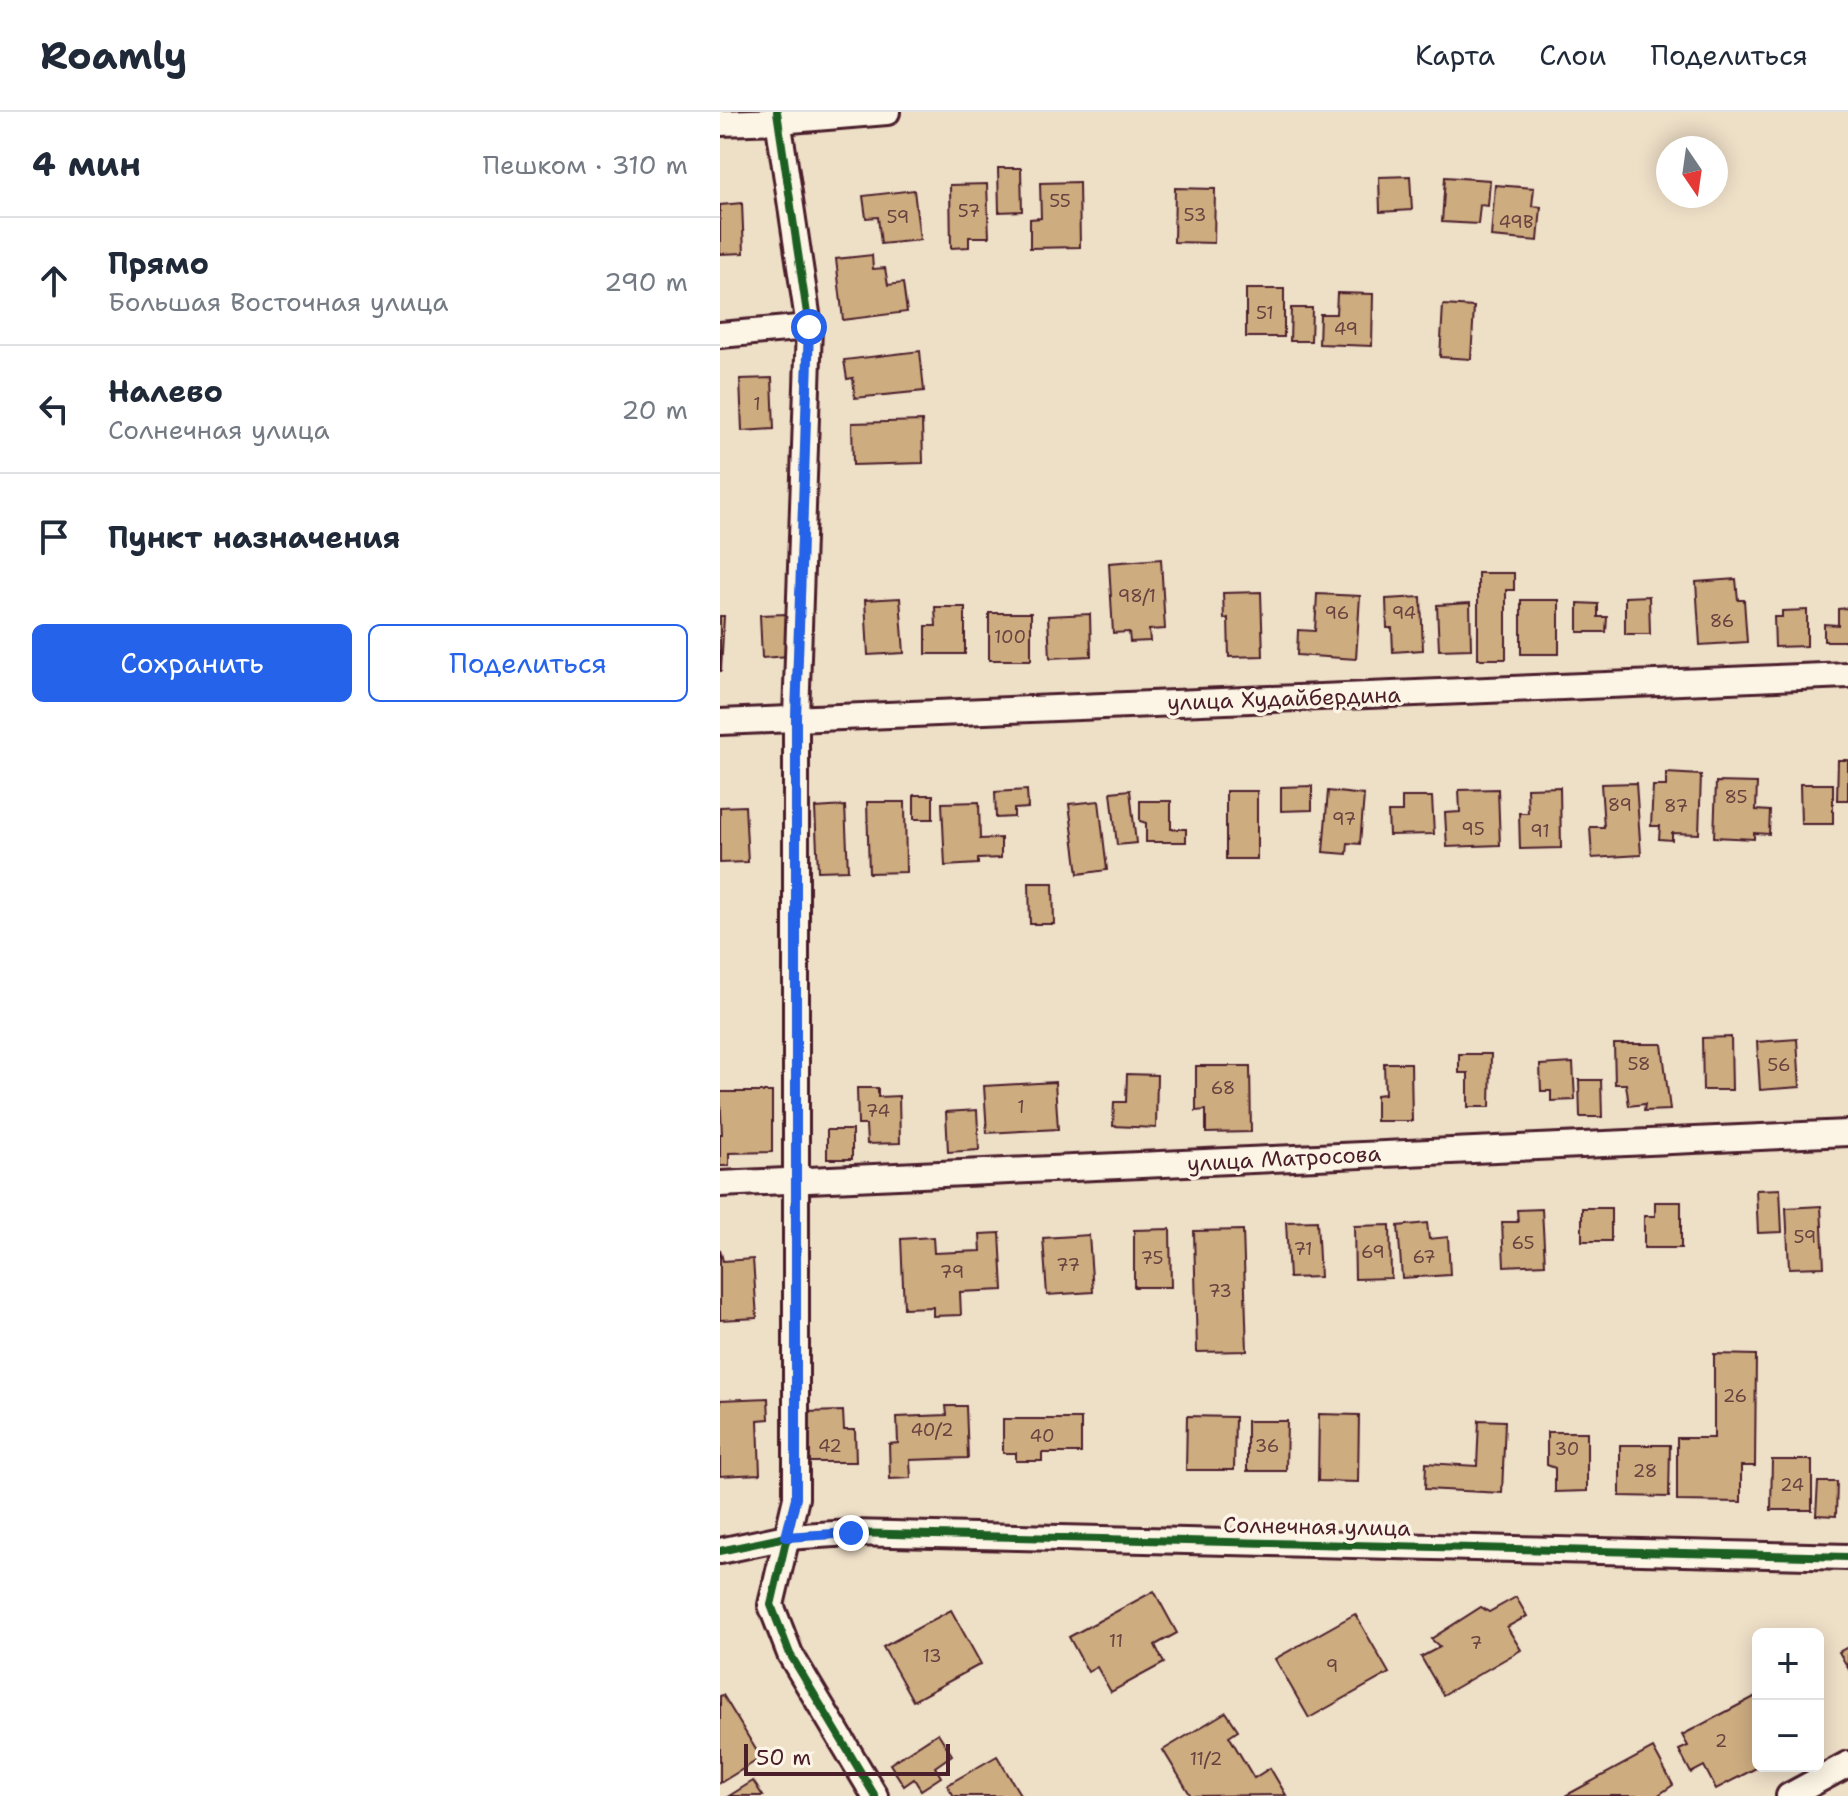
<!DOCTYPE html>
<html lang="ru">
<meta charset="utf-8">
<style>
:root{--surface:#fff;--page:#f2f2f3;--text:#1f2937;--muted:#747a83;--line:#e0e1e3;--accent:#2563eb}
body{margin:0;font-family:"Shantell Sans",sans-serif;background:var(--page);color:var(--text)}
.controls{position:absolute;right:24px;bottom:24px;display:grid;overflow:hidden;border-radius:12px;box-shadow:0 4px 20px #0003}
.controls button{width:72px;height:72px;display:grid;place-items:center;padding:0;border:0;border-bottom:2px solid var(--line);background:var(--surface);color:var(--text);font:40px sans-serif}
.compass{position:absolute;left:936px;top:24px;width:72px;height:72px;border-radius:50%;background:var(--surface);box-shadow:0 4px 20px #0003;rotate:167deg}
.scale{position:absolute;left:24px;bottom:20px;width:206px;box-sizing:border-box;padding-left:8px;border:4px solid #4a1f2b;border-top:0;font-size:22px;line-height:28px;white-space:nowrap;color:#4a1f2b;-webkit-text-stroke:6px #fcf5e5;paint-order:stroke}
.stop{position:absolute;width:24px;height:24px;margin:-18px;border:6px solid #2563eb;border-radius:50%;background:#fff}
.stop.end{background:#2563eb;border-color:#fff;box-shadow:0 2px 8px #0008}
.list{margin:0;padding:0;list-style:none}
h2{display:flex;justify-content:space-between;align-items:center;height:104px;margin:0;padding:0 32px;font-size:34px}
h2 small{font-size:26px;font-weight:400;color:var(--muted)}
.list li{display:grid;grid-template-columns:52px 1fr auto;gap:24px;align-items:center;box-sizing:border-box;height:128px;padding:0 32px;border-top:2px solid var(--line)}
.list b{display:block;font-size:30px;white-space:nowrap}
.list p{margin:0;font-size:26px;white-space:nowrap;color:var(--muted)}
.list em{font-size:26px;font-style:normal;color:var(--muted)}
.actions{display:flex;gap:16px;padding:24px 32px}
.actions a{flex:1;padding:18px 0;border:2px solid var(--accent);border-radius:12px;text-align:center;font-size:28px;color:var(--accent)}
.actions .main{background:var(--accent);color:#fff}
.icon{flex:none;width:44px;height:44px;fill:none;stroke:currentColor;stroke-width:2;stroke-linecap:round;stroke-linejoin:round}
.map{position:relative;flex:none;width:1128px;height:1684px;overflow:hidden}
header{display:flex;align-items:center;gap:48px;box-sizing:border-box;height:112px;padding:0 40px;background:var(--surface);border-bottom:2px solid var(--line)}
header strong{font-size:38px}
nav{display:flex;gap:44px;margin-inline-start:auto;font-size:28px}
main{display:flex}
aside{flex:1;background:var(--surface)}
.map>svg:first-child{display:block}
.building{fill:#cdac80;stroke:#4a1f2b;stroke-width:2}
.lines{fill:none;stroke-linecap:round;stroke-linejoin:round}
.street-casing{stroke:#4a1f2b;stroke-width:30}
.street{stroke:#fcf5e5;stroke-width:24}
.cycleway-casing{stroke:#fcf5e5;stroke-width:13}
.cycleway{stroke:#1b5e20;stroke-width:8}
.route{stroke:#2563eb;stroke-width:10}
.labels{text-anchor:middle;stroke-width:7;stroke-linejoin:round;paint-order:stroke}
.number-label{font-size:18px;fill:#6b4240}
.street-label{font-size:22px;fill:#4a1f2b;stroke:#fcf5e5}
</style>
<header>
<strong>Roamly</strong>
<nav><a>Карта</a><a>Слои</a><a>Поделиться</a></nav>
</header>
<main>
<aside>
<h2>4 мин<small>Пешком · 310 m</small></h2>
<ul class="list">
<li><svg class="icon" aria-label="ahead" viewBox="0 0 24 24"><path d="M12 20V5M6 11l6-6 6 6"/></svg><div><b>Прямо</b><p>Большая Восточная улица</p></div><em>290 m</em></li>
<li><svg class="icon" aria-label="left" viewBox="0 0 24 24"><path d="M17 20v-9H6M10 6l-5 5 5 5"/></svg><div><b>Налево</b><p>Солнечная улица</p></div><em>20 m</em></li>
<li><svg class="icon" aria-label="arrive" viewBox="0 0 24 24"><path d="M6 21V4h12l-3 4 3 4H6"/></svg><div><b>Пункт назначения</b></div></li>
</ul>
<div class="actions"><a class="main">Сохранить</a><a>Поделиться</a></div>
</aside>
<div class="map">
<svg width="1128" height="1684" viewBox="0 0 1128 1684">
<rect width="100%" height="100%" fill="#eedfc7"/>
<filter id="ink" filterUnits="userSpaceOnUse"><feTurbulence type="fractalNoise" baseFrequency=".0125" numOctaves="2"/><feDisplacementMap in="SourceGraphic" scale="16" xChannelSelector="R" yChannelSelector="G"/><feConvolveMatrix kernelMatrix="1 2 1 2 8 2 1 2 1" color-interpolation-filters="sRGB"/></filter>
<g filter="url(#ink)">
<g class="building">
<path d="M278,56H301L302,99L279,100Z"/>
<path d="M690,64L692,98L660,100L659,65Z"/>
<path d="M725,65L770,68L768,94L760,93L758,112L722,110Z"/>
<path d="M359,70L360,135L310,136V107L321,106L320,71Z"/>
<path d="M267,72L269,125H249V135L231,136L230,73Z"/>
<path d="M775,73L814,76L812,94L821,95L818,129L771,125Z"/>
<path d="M455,76L495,77L494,131L454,130Z"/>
<path d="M194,78L200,128L161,132L158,105L146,106L143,84Z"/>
<path d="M22,91L24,141L0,142V93Z"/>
<path d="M152,143L153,157L165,156L168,173L183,171L187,200L123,208L116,147Z"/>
<rect x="526" y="177" width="38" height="48"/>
<path d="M617,181L653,182L652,234L599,232L600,202H616Z"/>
<path d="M723,193L754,195L751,247L720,245Z"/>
<path d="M571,196H592L591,229H570Z"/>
<path d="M200,239L204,279L135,286L133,266L127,267L124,248Z"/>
<path d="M52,266L54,317L22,319L20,267Z"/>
<path d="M202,309L203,351L133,353L132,311Z"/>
<path d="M441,447L445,517L429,518L430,529L410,530L409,520L393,521L389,451Z"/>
<path d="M758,461H794V478H786V547H758Z"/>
<path d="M1016,467L1018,488H1024L1027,530L980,533L976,470Z"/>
<path d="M541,480L543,544L509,545L508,506L504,507L503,481Z"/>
<path d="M597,482L640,484L636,547L577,543L578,518L595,519Z"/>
<path d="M929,484L930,522H905V485Z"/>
<path d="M701,485L703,538L673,540L672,516H667L666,487Z"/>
<path d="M180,486L184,541L148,543L145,488Z"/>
<rect x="801" y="488" width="38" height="54"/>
<path d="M750,491L751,537L719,538L717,493Z"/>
<path d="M858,491L878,492V505H887L886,520H858Z"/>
<path d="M215,495H245V542H206V514H216Z"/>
<path d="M1128,496V529H1104V512L1118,513V497Z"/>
<path d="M1087,498V534L1055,535L1054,505H1062V499Z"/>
<rect x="269" y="501" width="42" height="47"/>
<path d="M66,502L69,544L42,546L40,503Z"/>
<path d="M370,502L371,544L330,546L328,504Z"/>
<path d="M0,504H4L1,559H0Z"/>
<path d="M1118,648H1128V688H1117Z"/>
<path d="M946,661L981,663L979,722L952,721V728L939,727L940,714H931L933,674H946Z"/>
<path d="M996,670L1037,671L1036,698L1050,699L1049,722L1034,721V727L994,725Z"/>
<path d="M916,671L921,743L872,746L870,715H884L881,672Z"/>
<path d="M1080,672H1113V712H1081Z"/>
<path d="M592,674V698L561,699V675Z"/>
<path d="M840,675L841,736L800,737L799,701H808L807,676Z"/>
<path d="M778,677L780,733L727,735L725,701L740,700L739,678Z"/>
<path d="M307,678L308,696L294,697V705L276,706L275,680Z"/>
<path d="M410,678L416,731L397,733L391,680Z"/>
<rect x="506" y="679" width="31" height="68"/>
<path d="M608,679L644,683L640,732L628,731L627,742L603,740Z"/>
<rect x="194" y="683" width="19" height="24"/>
<path d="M682,685H712L714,722L669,723L668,700H682Z"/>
<path d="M379,689L387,758L358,762L349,692Z"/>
<path d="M420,689H451V717H466V730H426V711L420,709Z"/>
<path d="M147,690H185L186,760L149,761Z"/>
<path d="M259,690L260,727L281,726V746L258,747V752L225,754L222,691Z"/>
<path d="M25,694L28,750L0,751V695Z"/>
<path d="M125,694L128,758L98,759L95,696Z"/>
<path d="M309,771H333L334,812H310Z"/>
<path d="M1011,925L1012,978H983L982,926Z"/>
<path d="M1077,927L1080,975L1040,978L1037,930Z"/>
<path d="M894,932H942L950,998L924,999L925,992L909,994L906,972H895Z"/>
<path d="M739,942H771L770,995H748V961H739Z"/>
<path d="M664,951H691L692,1009H656V983L665,982Z"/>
<path d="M853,951L855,988L831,989V979H821L820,953Z"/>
<path d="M476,954H530L531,1020L486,1021V998L476,999Z"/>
<path d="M407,962L437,963L436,1016L393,1014L394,990H406Z"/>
<path d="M859,968H881L882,1005H860Z"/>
<path d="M335,970L338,1017L267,1021L264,974Z"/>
<path d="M137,976H158V985L179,984L180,1031L147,1032L146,1013H138Z"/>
<path d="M0,980H52V1040L9,1041V1054H0V1022H2Z"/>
<path d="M257,998L259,1038L228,1040L226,1000Z"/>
<rect x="107" y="1018" width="25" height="29"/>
<path d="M1060,1077L1062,1120L1038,1121L1036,1078Z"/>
<path d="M935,1090H961V1136H924V1104H935Z"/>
<path d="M1101,1094L1104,1155L1069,1156L1066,1096Z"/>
<rect x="862" y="1096" width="29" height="33"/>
<path d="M822,1097L825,1152L784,1154L782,1110H798L797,1098Z"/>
<path d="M597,1109L600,1165L569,1166L566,1110Z"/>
<path d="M707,1111L709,1127L728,1125L730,1163L682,1166L678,1114Z"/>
<path d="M670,1113L671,1166L635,1167L634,1114Z"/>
<path d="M450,1117L451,1175H414V1118Z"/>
<path d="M523,1118L527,1239L477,1240L474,1119Z"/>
<path d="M280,1121L283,1178L240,1180L241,1203L213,1204V1195L184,1196L181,1127L213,1125L214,1141L261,1139L260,1122Z"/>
<path d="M369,1123L373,1180L327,1183L323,1126Z"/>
<path d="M0,1137L3,1149L33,1147L37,1206L0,1208Z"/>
<path d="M994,1242L1036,1243L1035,1354H1021V1390L957,1389V1326H994Z"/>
<path d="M48,1286L49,1307L38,1308L40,1362L0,1364V1288Z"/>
<path d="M226,1294H246L248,1346L190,1348L191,1366L170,1367L169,1332L178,1331L177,1305L227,1303Z"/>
<path d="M123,1299L124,1318H135L136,1350H84V1300Z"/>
<path d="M599,1302L639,1303L638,1370L598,1369Z"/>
<path d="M467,1304L515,1305L514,1358H466Z"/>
<path d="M283,1307H361V1341H322V1349H296V1341H283Z"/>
<path d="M759,1308L785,1309L782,1381L705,1377L706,1351L757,1354Z"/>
<path d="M527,1309H567L566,1359H527Z"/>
<path d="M827,1320H867V1379L835,1380V1356L827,1353Z"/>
<path d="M900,1333H950L949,1385L900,1384Z"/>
<path d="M1052,1348H1092V1398H1051Z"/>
<path d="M1098,1370H1117L1116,1404L1096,1403Z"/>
<path d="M434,1479L457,1521L435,1533L444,1551L391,1580L377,1555L368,1560L349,1525Z"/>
<path d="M796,1485L807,1504L787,1515L801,1538L723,1583L701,1545L720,1535L711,1527L761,1495L769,1500Z"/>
<path d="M231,1498L261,1552L193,1589L163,1535Z"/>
<path d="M635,1502L669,1561L589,1606L555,1547Z"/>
<path d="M1128,1535V1556L1119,1540Z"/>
<path d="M3,1583L41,1646L0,1671V1584Z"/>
<path d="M1038,1583V1654H1040L996,1677L984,1654L971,1661L959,1638L968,1634L962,1623Z"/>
<path d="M506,1600L518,1618L509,1624L534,1666L550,1656L566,1683L471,1684L443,1638Z"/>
<path d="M218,1621L232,1643L215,1655L221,1665L201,1678L194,1667L184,1674L170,1652Z"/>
<path d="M933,1636L953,1673L937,1684H845Z"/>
<path d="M277,1644L301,1684H234L227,1673Z"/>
<path d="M33,1669L43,1684H9Z"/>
</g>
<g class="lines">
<defs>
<g id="street">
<path d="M57,0L89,215L76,605V1386L51,1493L70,1542L155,1684"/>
<path d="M0,11L59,9L167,0"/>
<path d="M0,223L89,215"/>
<path d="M0,610L1128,563"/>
<path d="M0,1072L1128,1021"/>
<path d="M0,1439L66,1425L131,1421L1128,1445"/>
<path d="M1069,1684L1128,1652"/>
</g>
</defs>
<use href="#street" class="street-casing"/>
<use href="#street" class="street"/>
<defs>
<g id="cycleway">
<path d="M57,0L89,215L76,605V1386L51,1493L70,1542L155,1684"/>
<path d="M0,1439L66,1425L131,1421L1128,1445"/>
</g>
</defs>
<use href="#cycleway" class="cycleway-casing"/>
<use href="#cycleway" class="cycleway"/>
</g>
</g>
<g class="lines" filter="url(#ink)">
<path class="route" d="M89,215L76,605V1386L66,1425L131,1421"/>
</g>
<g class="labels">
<g class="number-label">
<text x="340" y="95">55</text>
<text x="249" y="105">57</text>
<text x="475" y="109">53</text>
<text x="178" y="111">59</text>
<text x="796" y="116">49В</text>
<text x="545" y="207">51</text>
<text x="626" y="223">49</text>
<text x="37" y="298">1</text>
<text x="417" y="490">98/1</text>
<text x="617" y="507">96</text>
<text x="684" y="507">94</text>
<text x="1002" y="515">86</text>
<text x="290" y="531">100</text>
<text x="1016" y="691">85</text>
<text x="900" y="699">89</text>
<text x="956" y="700">87</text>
<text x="624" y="713">97</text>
<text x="753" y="723">95</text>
<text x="820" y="725">91</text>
<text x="919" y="958">58</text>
<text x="1059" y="959">56</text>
<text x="503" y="982">68</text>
<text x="301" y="1001">1</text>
<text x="158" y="1005">74</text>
<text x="1085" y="1131">59</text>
<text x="803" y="1137">65</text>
<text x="583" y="1143">71</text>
<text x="653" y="1146">69</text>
<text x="704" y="1151">67</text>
<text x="432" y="1152">75</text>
<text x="348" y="1159">77</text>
<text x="232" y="1166">79</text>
<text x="500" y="1185">73</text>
<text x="1015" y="1290">26</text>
<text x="212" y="1324">40/2</text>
<text x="322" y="1330">40</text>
<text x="110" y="1340">42</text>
<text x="547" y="1340">36</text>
<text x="847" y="1343">30</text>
<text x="925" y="1365">28</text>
<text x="1072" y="1379">24</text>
<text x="396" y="1535">11</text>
<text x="756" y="1537">7</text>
<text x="212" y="1550">13</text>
<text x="612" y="1560">9</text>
<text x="1001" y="1635">2</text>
<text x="486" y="1653">11/2</text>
</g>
<g class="street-label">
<text transform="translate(564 586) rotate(-2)" y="8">улица Худайбердина</text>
<text transform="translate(564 1046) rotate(-3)" y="8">улица Матросова</text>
<text transform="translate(597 1414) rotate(1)" y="8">Солнечная улица</text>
</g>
</g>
</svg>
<div class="controls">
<button>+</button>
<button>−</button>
</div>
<svg class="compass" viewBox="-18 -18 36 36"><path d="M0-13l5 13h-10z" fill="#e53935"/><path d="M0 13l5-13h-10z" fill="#747a83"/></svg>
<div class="scale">50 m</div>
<div class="stop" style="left:89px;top:215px"></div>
<div class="stop end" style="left:131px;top:1421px"></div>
</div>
</main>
